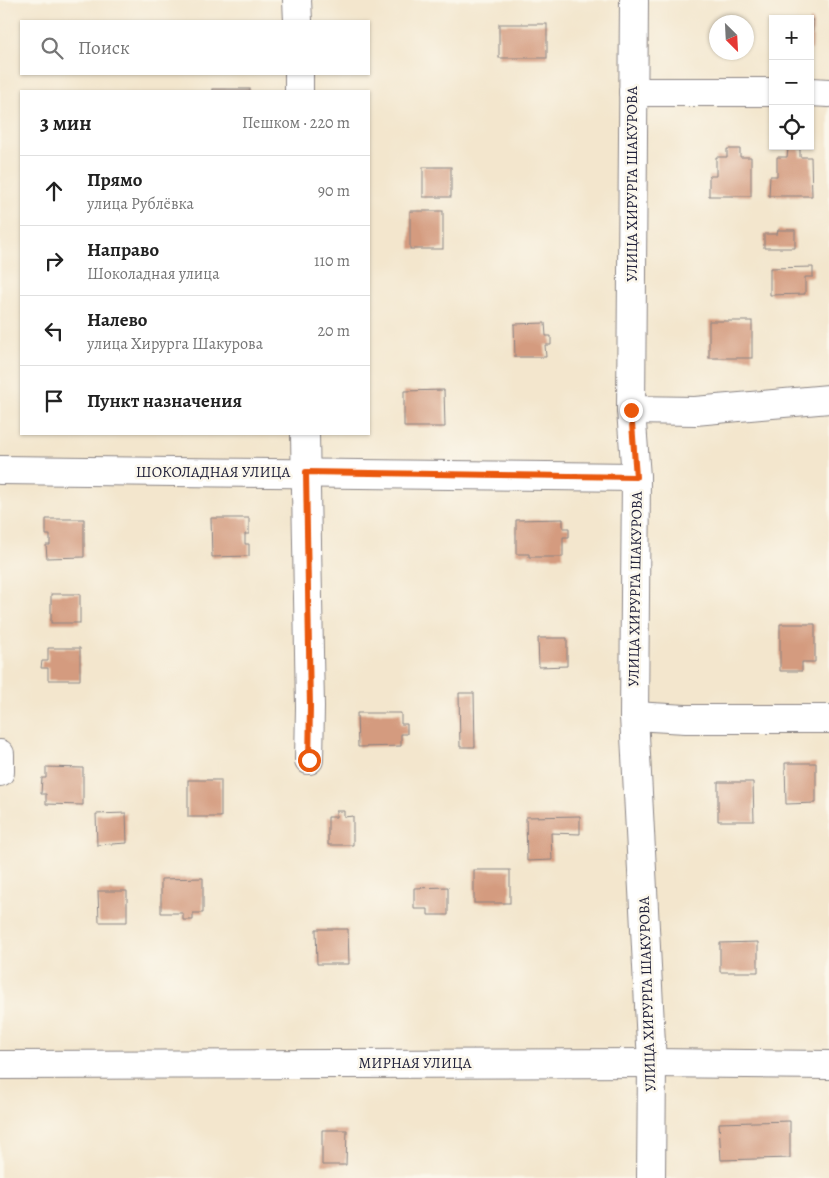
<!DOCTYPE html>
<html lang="ru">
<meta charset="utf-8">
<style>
:root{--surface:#fff;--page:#f6f6f6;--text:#222;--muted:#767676;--line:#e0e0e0}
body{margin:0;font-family:Alegreya,serif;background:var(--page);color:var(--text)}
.controls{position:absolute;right:15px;top:15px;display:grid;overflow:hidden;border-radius:0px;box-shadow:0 1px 4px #0004}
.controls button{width:45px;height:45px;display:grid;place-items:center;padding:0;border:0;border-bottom:1px solid var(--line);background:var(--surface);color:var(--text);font:25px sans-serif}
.compass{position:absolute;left:709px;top:15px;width:45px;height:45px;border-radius:50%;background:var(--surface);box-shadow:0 1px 4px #0004;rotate:156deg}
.stop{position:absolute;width:15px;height:15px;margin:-11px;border:4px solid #ea580c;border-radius:50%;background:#fff}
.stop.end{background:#ea580c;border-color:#fff;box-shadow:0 1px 5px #0008}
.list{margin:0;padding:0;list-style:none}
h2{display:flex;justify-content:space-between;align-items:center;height:65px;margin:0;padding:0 20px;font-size:21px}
h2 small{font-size:16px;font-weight:400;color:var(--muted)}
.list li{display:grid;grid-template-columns:32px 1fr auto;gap:15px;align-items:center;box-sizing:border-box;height:70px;padding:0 20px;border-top:1px solid var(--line)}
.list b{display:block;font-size:19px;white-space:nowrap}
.list p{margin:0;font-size:16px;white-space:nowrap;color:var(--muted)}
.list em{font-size:16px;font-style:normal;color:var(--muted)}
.icon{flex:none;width:28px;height:28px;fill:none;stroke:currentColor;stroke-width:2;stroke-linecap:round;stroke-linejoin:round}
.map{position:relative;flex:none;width:829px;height:1178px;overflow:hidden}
.search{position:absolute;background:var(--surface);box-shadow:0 1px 4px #0004;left:20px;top:20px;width:350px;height:55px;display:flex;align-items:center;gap:12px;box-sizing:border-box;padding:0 18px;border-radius:0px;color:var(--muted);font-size:19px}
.panel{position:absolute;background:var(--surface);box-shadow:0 1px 4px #0004;left:20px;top:90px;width:350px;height:345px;border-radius:0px}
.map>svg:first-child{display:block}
.building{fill:#d49b7f}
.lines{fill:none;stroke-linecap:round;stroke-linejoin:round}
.minor-casing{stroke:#8a8484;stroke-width:30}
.minor{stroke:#fff;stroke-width:28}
.route{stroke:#ea580c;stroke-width:6}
.labels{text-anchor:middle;stroke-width:5;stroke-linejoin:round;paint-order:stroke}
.street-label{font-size:15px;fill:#22223b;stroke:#fbf7ec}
</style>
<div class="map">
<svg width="829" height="1178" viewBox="0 0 829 1178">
<rect width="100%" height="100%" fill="#fbf7ec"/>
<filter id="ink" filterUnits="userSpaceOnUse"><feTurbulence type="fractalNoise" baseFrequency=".02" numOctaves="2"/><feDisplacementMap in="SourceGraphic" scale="10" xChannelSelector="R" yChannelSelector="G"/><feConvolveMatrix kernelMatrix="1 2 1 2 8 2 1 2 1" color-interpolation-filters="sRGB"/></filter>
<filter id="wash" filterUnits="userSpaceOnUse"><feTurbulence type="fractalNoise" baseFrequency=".0096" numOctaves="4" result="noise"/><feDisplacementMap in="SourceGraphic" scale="20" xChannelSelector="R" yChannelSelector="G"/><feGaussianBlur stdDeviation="1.12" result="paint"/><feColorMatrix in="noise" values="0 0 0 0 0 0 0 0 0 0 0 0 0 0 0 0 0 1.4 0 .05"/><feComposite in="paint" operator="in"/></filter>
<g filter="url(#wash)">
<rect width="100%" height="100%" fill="#f3e6cd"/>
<g id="blocks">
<g class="building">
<path d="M810,20H813L812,50L810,49Z"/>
<rect x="499" y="24" width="48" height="34"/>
<rect x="212" y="89" width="38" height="2"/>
<path d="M727,149H740V157H751V196H709V176H716V157H727Z"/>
<path d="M788,149H800V157H811L812,196H769L770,176H777V157H787Z"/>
<rect x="423" y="167" width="28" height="30"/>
<rect x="410" y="211" width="33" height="38"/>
<path d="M778,230H795V248H764V234H777Z"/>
<path d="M813,267V277H805V294L770,295V268Z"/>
<rect x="709" y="321" width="43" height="37"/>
<path d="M545,323L546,336H551V345H545L546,357H515L514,324Z"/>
<path d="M444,390L445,427H404V391Z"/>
<path d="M211,518H249V534H245V544H249V556L212,557Z"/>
<path d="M46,519H84V557L47,558L46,545H50V535H46Z"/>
<path d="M563,519V528H569V537H563V557H529V554H516V520Z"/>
<rect x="51" y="594" width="29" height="29"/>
<path d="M780,624H815V662H802V671H780Z"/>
<path d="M538,638H567V666L539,667Z"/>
<path d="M48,648H80V680H48V668H41L42,661H48Z"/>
<path d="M459,693H474L475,747H460Z"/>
<path d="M357,713H401V724H407V734H401V746L358,747Z"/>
<path d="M785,763H816V803L786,804Z"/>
<path d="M46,767L83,768V805L46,804V794H41L42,778H46Z"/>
<rect x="188" y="780" width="33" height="37"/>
<path d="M718,782H753L754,821H718Z"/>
<path d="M336,811H344V817L353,816V845H328V817H336Z"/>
<path d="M126,813L127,843L97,845L96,814Z"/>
<path d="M580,816V834L551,833L552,860L527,861L526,817Z"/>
<rect x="474" y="870" width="36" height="33"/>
<path d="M203,878V913H193V920H183V913H161V879Z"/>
<path d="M448,887V915H428V909H414V888Z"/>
<path d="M98,891H127V922H99Z"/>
<path d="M316,929H348L349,964H317Z"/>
<path d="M758,942V972H720V943Z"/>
<path d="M790,1121V1158L721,1160L719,1123Z"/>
<path d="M322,1130H347L346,1165H322Z"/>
</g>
</g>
</g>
<g filter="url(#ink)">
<use href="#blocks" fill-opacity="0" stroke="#8a8484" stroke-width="1"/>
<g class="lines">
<defs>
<g id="minor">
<path d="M297,0L298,21"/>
<path d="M634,0L631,410L636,477L634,716L652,1063L651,1178"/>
<path d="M299,74V91"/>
<path d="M633,92H773"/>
<path d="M810,92L829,93"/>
<path d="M631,410L695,411L829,399"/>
<path d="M305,434L310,707L309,760"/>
<path d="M0,470L636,477"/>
<path d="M634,716L686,719H829"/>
<path d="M0,754V772"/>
<path d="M0,1065L652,1063L829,1065"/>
</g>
</defs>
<use href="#minor" class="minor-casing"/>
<use href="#minor" class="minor"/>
</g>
</g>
<g class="lines" filter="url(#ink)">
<path class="route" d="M309,760L310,707L306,472L636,477L631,410"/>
</g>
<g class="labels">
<g class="street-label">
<text transform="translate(632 184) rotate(-90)" y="5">УЛИЦА ХИРУРГА ШАКУРОВА</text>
<text x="213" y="477">ШОКОЛАДНАЯ УЛИЦА</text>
<text transform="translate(635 589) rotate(-89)" y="5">УЛИЦА ХИРУРГА ШАКУРОВА</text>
<text transform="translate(647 994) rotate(-92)" y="5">УЛИЦА ХИРУРГА ШАКУРОВА</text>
<text x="415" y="1068">МИРНАЯ УЛИЦА</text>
</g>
</g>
</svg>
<div class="controls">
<button>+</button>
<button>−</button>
<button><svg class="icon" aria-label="locate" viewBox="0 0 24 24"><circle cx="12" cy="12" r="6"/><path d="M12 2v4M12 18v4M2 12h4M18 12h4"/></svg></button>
</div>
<svg class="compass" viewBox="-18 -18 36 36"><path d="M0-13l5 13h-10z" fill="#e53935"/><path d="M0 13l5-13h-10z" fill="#767676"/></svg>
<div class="stop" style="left:309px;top:760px"></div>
<div class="stop end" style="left:631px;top:410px"></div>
<div class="search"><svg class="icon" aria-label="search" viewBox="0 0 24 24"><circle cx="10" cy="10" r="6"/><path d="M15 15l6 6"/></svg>Поиск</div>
<section class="panel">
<h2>3 мин<small>Пешком · 220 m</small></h2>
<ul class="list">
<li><svg class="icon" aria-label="ahead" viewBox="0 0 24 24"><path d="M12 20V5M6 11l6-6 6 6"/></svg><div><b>Прямо</b><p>улица Рублёвка</p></div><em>90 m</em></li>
<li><svg class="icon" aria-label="right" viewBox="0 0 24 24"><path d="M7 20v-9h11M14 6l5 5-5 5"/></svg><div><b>Направо</b><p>Шоколадная улица</p></div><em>110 m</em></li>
<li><svg class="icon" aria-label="left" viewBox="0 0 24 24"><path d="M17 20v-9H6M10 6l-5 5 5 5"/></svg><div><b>Налево</b><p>улица Хирурга Шакурова</p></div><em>20 m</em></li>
<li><svg class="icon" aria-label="arrive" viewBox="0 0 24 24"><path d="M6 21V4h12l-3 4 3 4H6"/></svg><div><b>Пункт назначения</b></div></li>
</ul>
</section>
</div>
